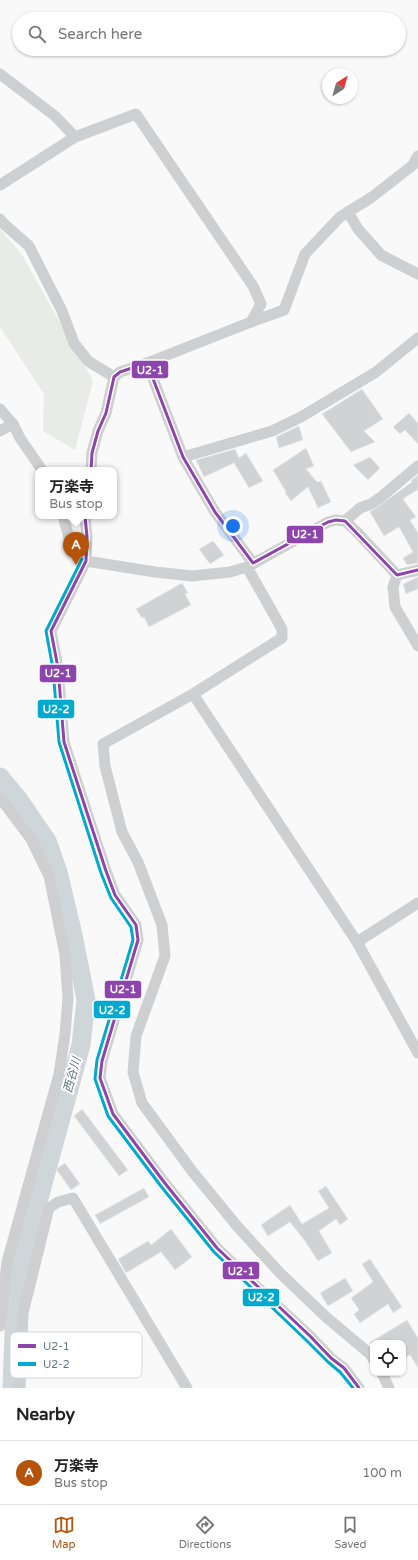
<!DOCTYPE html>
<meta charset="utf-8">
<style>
:root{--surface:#fff;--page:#f2f2f2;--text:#222;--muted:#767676;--line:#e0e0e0;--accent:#b45309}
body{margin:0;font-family:"Varela Round","Noto Sans JP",sans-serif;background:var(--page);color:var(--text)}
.controls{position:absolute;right:12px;bottom:12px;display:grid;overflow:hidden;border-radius:8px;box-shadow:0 1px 3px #0004}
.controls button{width:36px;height:36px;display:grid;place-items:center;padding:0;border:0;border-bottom:1px solid var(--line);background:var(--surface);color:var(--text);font:20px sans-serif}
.compass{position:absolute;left:322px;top:68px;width:36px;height:36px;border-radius:50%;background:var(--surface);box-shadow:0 1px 3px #0004;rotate:37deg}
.you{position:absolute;left:233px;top:526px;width:14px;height:14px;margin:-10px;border:3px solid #fff;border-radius:50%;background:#1a73e8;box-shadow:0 0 0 6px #1a73e833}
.badge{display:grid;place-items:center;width:26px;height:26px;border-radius:50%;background:var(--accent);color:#fff;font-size:13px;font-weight:700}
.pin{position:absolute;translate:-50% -33px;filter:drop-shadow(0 1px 2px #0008)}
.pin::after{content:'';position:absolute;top:21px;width:14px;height:12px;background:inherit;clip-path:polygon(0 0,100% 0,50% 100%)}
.popup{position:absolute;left:35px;top:467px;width:82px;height:52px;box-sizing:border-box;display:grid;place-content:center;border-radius:8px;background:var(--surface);filter:drop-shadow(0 1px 3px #0005);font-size:13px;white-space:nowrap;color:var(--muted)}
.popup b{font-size:15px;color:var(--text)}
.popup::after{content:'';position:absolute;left:50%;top:100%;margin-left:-8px;border:8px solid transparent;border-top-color:var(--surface)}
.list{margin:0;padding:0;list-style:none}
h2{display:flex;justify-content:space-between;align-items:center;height:52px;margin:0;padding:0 16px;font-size:17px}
h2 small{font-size:13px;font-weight:400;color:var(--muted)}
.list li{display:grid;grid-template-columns:26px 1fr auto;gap:12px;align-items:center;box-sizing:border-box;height:64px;padding:0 16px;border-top:1px solid var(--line)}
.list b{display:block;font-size:15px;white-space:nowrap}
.list p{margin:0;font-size:13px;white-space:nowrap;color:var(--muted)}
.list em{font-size:13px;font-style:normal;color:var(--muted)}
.icon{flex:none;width:22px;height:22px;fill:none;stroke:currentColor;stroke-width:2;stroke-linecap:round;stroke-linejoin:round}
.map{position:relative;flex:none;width:418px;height:1388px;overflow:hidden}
.search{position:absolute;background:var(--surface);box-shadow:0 1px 3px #0004;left:12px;right:12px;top:12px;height:44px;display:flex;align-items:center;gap:10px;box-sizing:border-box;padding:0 14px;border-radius:22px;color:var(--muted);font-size:15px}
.sheet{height:116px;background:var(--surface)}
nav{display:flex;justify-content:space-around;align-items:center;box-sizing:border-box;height:56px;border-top:1px solid var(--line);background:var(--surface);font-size:11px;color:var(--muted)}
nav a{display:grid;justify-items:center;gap:2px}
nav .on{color:var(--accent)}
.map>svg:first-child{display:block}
.green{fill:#e8ebe6}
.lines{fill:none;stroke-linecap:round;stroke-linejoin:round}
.river{stroke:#ced6d9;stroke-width:19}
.building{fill:#d0d2d3;stroke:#e8e8e8}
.street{stroke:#cecfd0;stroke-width:11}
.bus-1-casing{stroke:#fff;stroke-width:6}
.bus-2-casing{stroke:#fff;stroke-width:6}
.bus-1{stroke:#8e44ad;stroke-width:3}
.bus-2{stroke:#00a9ce;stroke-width:3}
.labels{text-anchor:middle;stroke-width:4;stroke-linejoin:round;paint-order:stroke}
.water-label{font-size:12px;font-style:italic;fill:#60757c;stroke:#fff}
.key{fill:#fff;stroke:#d1d6da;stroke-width:1}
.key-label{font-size:11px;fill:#657683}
.line-badge{stroke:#fff;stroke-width:1.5}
.badge-label{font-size:11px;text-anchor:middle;font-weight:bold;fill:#fff}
</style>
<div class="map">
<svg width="418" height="1388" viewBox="0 0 418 1388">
<rect width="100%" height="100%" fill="#f9f9f9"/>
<path class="green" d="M0,229L22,255L93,381L75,450L43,431L44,394L0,327Z"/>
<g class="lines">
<path class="river" d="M0,777L19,800L47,841L58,872L73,935L86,1000L81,1045L16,1282L12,1388"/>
</g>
<g class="building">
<path d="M362,389L383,419L364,431L375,442L351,452L322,414Z"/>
<path d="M409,413L418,423V444L405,430L400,434L393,427Z"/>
<path d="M299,426L303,440L279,448L276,437Z"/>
<path d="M306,448L314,466L306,469L317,482L321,481L331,502L318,508L308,487L291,501L285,493L286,492L273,470Z"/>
<path d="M235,449L239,458L246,453L263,481L249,488L234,463L204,477L196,460Z"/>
<path d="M370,457L380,468L368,480L353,465Z"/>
<path d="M418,475V491L417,490L403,499L416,517L410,520L418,533V563L407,565L403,558L413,552L399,527L384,536L370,512L412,482L411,481Z"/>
<path d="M213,541L224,555L210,564L199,549Z"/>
<path d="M418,577V589L406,594L403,584Z"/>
<path d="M182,583L188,593L185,594L191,605L149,627L144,617L142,618L136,609Z"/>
<path d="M82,1109L128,1170L119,1176L74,1116Z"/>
<path d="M65,1163L80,1184L71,1190L56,1169Z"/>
<path d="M326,1186L348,1219L340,1225L336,1219L319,1231L332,1253L318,1261L305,1241L290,1222L268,1236L261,1225L290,1205L302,1224L329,1208L318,1191Z"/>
<path d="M144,1188L149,1197L100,1224L95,1215Z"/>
<path d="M171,1229L192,1257L175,1270L161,1252L126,1273L118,1259L148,1241L151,1245Z"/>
<path d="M370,1259L402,1307L393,1313L388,1304L360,1323L354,1314L359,1310L351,1298L373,1282L362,1264Z"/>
<path d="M345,1278L353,1291L328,1306L320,1293Z"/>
<path d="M407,1320L418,1338V1368L410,1355L403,1359V1343H369Z"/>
</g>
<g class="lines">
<g class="street">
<path d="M0,74L55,116L75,137"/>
<path d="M0,185L75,137L136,114L253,286L261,304L251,322"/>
<path d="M348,212L358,229L381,255L418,274"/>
<path d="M0,219L4,224L29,246L62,311L74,343L88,361L114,377"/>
<path d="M147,363L183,457L215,512L253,563"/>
<path d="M0,409L13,424L20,438L42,470"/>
<path d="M0,431L13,424"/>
<path d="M183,457L272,431L301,417L376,372L418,338"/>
<path d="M91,470L92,453L98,431L106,413L114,377L120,372L147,363L251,322L284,310L305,254L340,217L372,197L413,165L418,156"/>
<path d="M63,516L70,541L86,561L155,572L192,576L230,572L247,567L328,522L336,520L345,521L356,531L397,575"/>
<path d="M85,516L87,537L86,561L51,631L58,668L64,742L106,871L115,895L136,925L138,940L102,1061L100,1078L113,1114L164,1182L217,1248L255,1285L310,1336L331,1358L344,1368L359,1388"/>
<path d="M345,521L360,508L371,504L381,497L418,466"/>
<path d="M247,567L282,629V638L193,694L103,744L105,766L122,832L138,862L162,925L165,956L136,1036L133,1072L142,1103L192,1171L237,1226L280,1273L326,1317L370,1354L373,1359"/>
<path d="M397,575L393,587L395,607L418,646"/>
<path d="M397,575L418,570"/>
<path d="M193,694L357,942L418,1053"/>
<path d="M0,798L31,839L49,876L65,955L68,998L65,1034L59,1074L7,1262L0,1326"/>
<path d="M357,942L418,903"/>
<path d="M382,1373L389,1388"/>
<path d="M20,1388L23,1313L49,1208L58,1202L73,1198L187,1388"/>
</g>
<defs>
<g id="bus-1">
<path d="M91,470L92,453L98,431L106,413L114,377L120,372L147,363L183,457L215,512L253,563L328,522L336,520L345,521L397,575L418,570"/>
<path d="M85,516L87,537L86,561L51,631L58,668L64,742L106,871L115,895L136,925L138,940L102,1061L100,1078L113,1114L164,1182L217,1248L310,1336L331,1358L344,1368L359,1388"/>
</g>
<path id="bus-2" d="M82,559L46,631L53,669L59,742L101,873L111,898L131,927L133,940L97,1060L95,1079L108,1116L160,1185L214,1252L306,1340L328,1362L340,1372L353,1388"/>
</defs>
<use href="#bus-1" class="bus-1-casing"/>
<use href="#bus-2" class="bus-2-casing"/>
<use href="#bus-1" class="bus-1"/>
<use href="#bus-2" class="bus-2"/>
</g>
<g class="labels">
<g class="water-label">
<text transform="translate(72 1075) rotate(-75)" y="4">西谷川</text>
</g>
</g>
<rect x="10" y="1332" width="132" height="46" rx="6" class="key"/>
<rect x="18" y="1344" width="18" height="4" fill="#8e44ad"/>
<rect x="18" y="1362" width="18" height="4" fill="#00a9ce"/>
<g class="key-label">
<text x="43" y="1350">U2-1</text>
<text x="43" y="1368">U2-2</text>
</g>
<g class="line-badge">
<rect x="131" y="360" width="38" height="19" rx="4" fill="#8e44ad"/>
<rect x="286" y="525" width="38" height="19" rx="4" fill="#8e44ad"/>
<rect x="39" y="664" width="38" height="19" rx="4" fill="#8e44ad"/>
<rect x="37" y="699" width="38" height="20" rx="4" fill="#00a9ce"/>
<rect x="104" y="980" width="38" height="19" rx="4" fill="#8e44ad"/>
<rect x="93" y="1000" width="38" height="19" rx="4" fill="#00a9ce"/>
<rect x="222" y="1261" width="38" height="19" rx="4" fill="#8e44ad"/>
<rect x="242" y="1288" width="38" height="19" rx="4" fill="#00a9ce"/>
</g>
<g class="badge-label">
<text x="150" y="374">U2-1</text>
<text x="305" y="538">U2-1</text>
<text x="58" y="677">U2-1</text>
<text x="56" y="713">U2-2</text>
<text x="123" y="993">U2-1</text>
<text x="112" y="1014">U2-2</text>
<text x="241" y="1275">U2-1</text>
<text x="261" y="1301">U2-2</text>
</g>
</svg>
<div class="controls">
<button><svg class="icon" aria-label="locate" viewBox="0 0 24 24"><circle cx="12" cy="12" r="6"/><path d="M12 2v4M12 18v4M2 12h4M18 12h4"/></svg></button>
</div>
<svg class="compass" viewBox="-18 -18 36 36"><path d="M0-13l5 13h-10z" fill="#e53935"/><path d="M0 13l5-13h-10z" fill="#767676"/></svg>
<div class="you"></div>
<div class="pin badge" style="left:76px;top:565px">A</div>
<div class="popup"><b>万楽寺</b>Bus stop</div>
<div class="search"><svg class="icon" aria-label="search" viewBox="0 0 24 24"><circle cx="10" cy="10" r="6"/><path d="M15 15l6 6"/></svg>Search here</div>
</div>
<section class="sheet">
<h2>Nearby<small></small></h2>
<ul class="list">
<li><span class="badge">A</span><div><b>万楽寺</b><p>Bus stop</p></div><em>100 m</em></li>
</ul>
</section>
<nav>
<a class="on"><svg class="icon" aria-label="map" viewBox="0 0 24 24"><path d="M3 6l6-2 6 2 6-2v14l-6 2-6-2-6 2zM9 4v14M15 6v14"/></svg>Map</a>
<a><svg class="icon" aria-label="directions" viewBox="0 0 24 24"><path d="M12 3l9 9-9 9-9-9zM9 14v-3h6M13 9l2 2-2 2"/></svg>Directions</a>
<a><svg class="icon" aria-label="saved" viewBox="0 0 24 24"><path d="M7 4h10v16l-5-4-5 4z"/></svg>Saved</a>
</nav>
